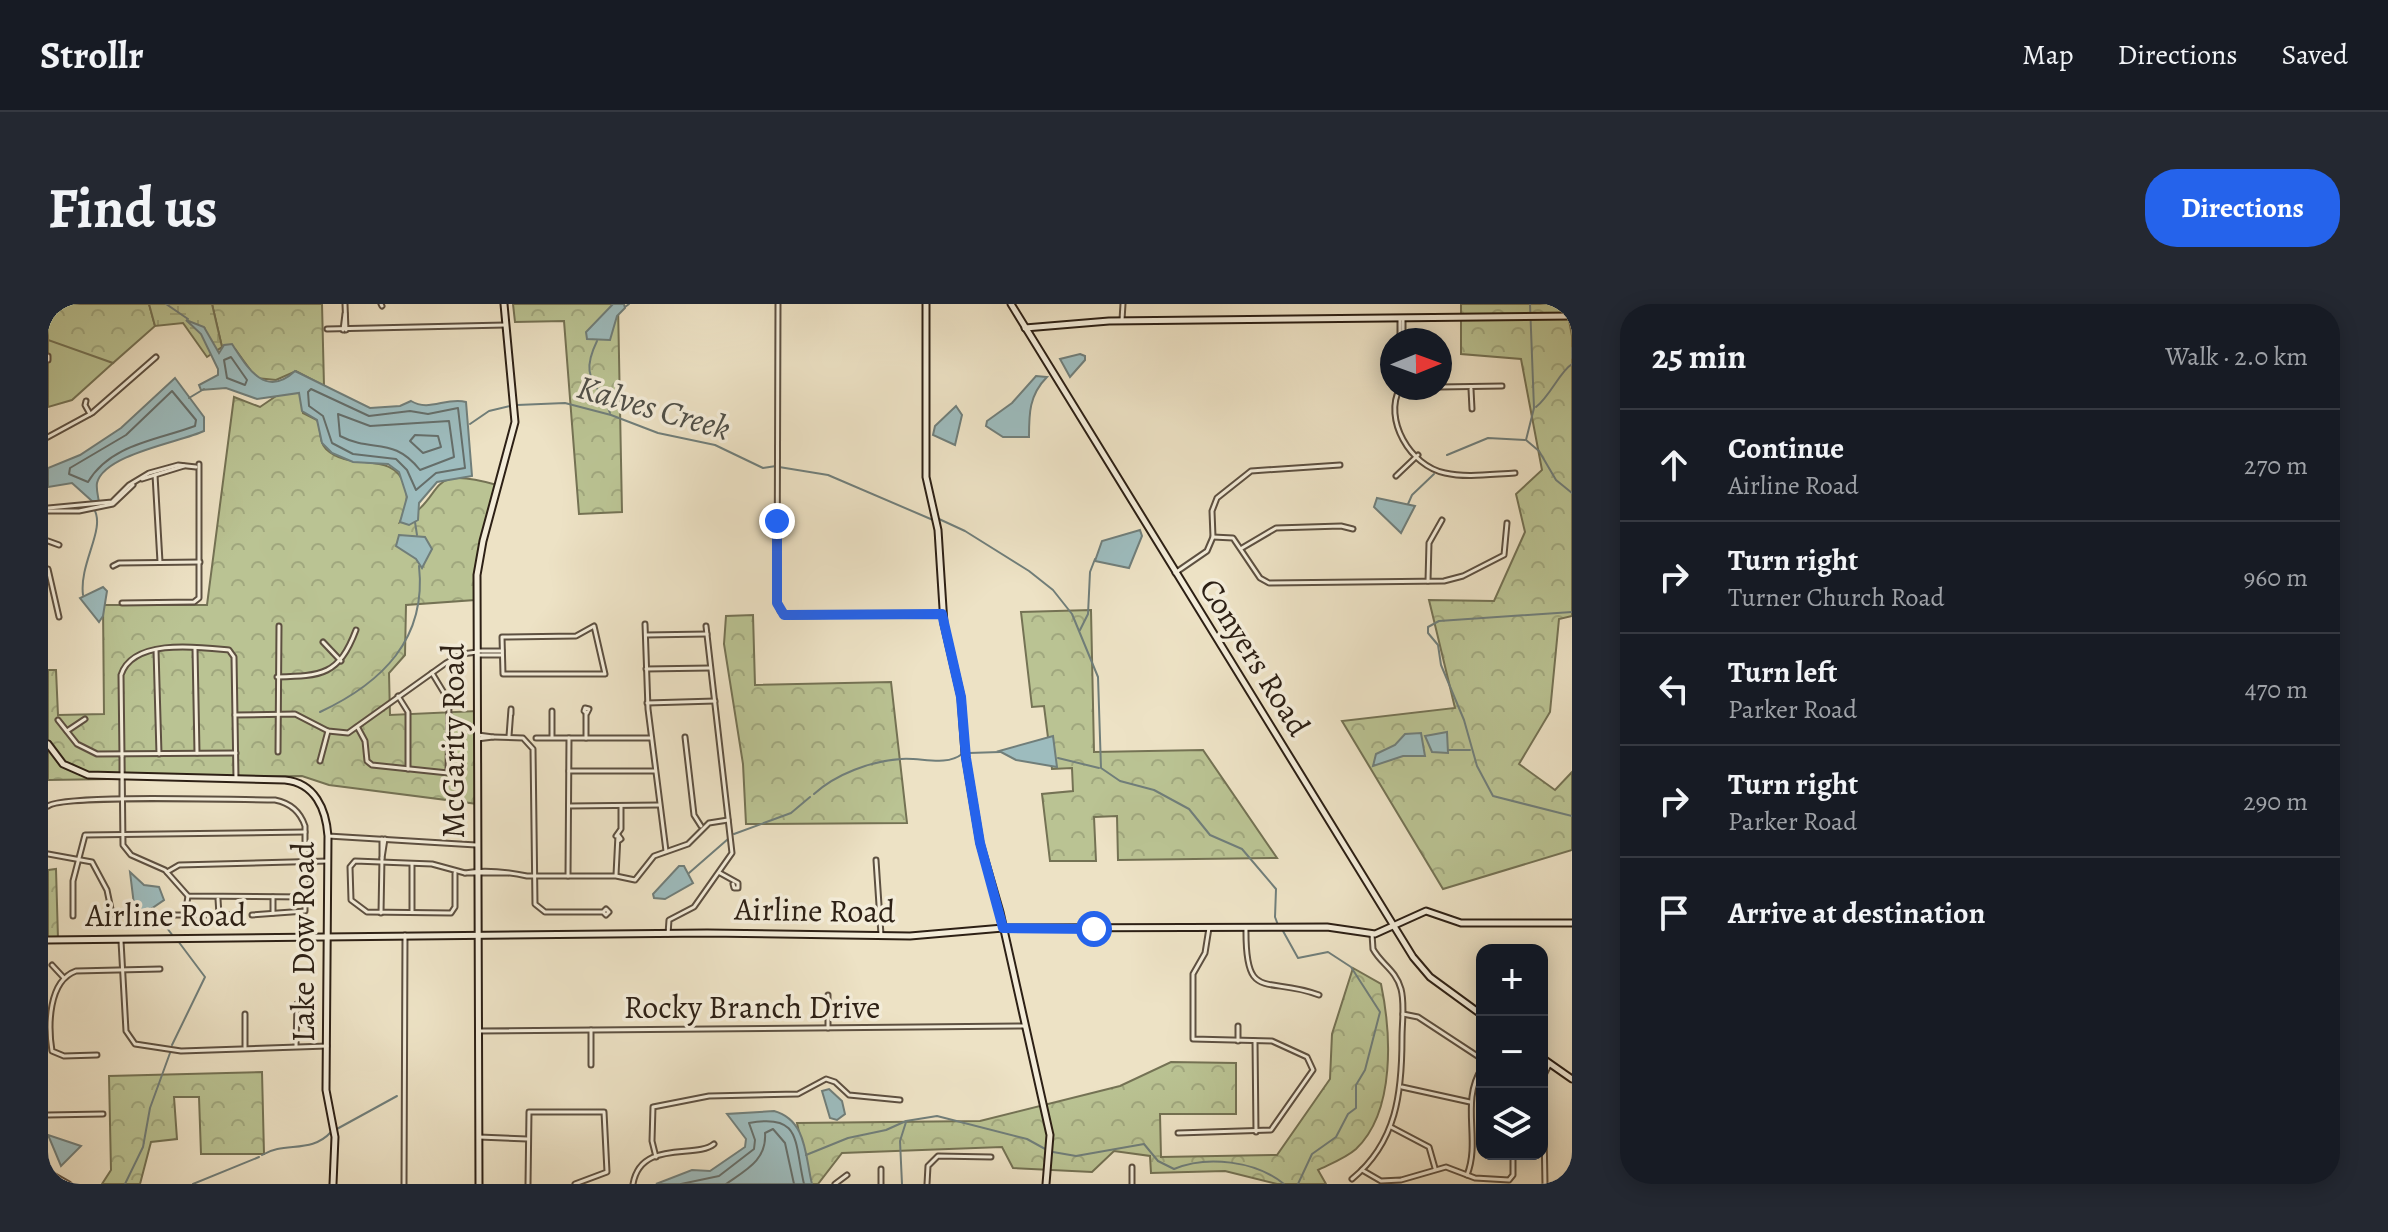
<!DOCTYPE html>
<meta charset="utf-8">
<style>
:root{--surface:#171b24;--page:#242831;--text:#f1f3f6;--muted:#9ea1a6;--line:#363941;--accent:#2563eb}
body{margin:0;font-family:Alegreya,serif;background:var(--page);color:var(--text)}
.controls{position:absolute;right:24px;bottom:24px;display:grid;overflow:hidden;border-radius:16px;box-shadow:0 4px 20px #0003}
.controls button{width:72px;height:72px;display:grid;place-items:center;padding:0;border:0;border-bottom:2px solid var(--line);background:var(--surface);color:var(--text);font:40px sans-serif}
.compass{position:absolute;left:1332px;top:24px;width:72px;height:72px;border-radius:50%;background:var(--surface);box-shadow:0 4px 20px #0003;rotate:89deg}
.stop{position:absolute;width:24px;height:24px;margin:-18px;border:6px solid #2563eb;border-radius:50%;background:#fff}
.stop.end{background:#2563eb;border-color:#fff;box-shadow:0 2px 8px #0008}
.list{margin:0;padding:0;list-style:none}
h2{display:flex;justify-content:space-between;align-items:center;height:104px;margin:0;padding:0 32px;font-size:34px}
h2 small{font-size:26px;font-weight:400;color:var(--muted)}
.list li{display:grid;grid-template-columns:52px 1fr auto;gap:24px;align-items:center;box-sizing:border-box;height:112px;padding:0 32px;border-top:2px solid var(--line)}
.list b{display:block;font-size:30px;white-space:nowrap}
.list p{margin:0;font-size:26px;white-space:nowrap;color:var(--muted)}
.list em{font-size:26px;font-style:normal;color:var(--muted)}
.icon{flex:none;width:44px;height:44px;fill:none;stroke:currentColor;stroke-width:2;stroke-linecap:round;stroke-linejoin:round}
.map{position:relative;flex:none;width:1524px;height:880px;overflow:hidden;border-radius:32px}
header{display:flex;align-items:center;gap:48px;box-sizing:border-box;height:112px;padding:0 40px;background:var(--surface);border-bottom:2px solid var(--line)}
header strong{font-size:38px}
nav{display:flex;gap:44px;margin-inline-start:auto;font-size:28px}
.intro{display:flex;align-items:center;justify-content:space-between;box-sizing:border-box;height:192px;padding:0 48px}
h1{margin:0;font-size:56px}
.button{padding:20px 36px;border-radius:32px;background:var(--accent);color:#fff;font-size:28px;font-weight:700}
main{display:flex;gap:48px;padding:0 48px}
aside{flex:1;background:var(--surface);border-radius:32px;box-shadow:0 4px 20px #0003}
.map>svg:first-child{display:block}
.green{fill:#bac393;stroke:#747254;stroke-width:2}
.forest{fill:url(#forest-crowns);stroke:#747254;stroke-width:2}
.wetland{fill:url(#wetland-marsh);stroke:#747254;stroke-width:2}
.water{fill:#9dbcbe;stroke:#707e7a;stroke-width:2}
.lines{fill:none;stroke-linecap:round;stroke-linejoin:round}
.shore{stroke:#656e6a;stroke-width:2}
.stream{stroke:#707e7a;stroke-width:2}
.street-casing{stroke:#5d5041;stroke-width:7}
.secondary-casing{stroke:#2d2015;stroke-width:9}
.street{stroke:#f3ecd9;stroke-width:3}
.secondary{stroke:#f3ecd9;stroke-width:5}
.route{stroke:#2563eb;stroke-width:10}
.labels{text-anchor:middle;stroke-width:7;stroke-linejoin:round;paint-order:stroke}
.street-label{font-size:32px;fill:#2d2015;stroke:#f3ecd9}
.water-label{font-size:34px;font-style:italic;fill:#4f4f48;stroke:#f3ecd9}
</style>
<header>
<strong>Strollr</strong>
<nav><a>Map</a><a>Directions</a><a>Saved</a></nav>
</header>
<div class="intro"><h1>Find us</h1><a class="button">Directions</a></div>
<main>
<div class="map">
<svg width="1524" height="880" viewBox="0 0 1524 880">
<defs>
<pattern id="forest-crowns" width="20" height="18" patternUnits="userSpaceOnUse" patternTransform="scale(2)"><rect width="20" height="18" fill="#bac393"/><path d="M2 6a3 3 0 1 1 6 0M12 15a3 3 0 1 1 6 0" fill="none" stroke="#a0a77e"/></pattern>
<pattern id="wetland-marsh" width="20" height="14" patternUnits="userSpaceOnUse" patternTransform="scale(2)"><rect width="20" height="14" fill="#bac393"/><path d="M1 5h8M5 5V1M11 12h8M15 12V8" fill="none" stroke="#a0a77e"/></pattern>
</defs>
<rect width="100%" height="100%" fill="#ede2c5"/>
<filter id="stains"><feTurbulence type="fractalNoise" baseFrequency=".0025" numOctaves="4"/><feColorMatrix values="0 0 0 0 .2 0 0 0 0 .09 0 0 0 0 .02 0 0 0 .5 -.17"/></filter>
<radialGradient id="worn" r=".72"><stop offset=".6" stop-color="#630" stop-opacity="0"/><stop offset="1" stop-color="#630" stop-opacity=".3"/></radialGradient>
<path class="green" d="M0,0H90L61,57L65,59L24,96L0,103Z"/>
<g class="forest">
<path d="M8,0H101L107,22L65,59L0,36V20Z"/>
<path d="M164,0H274L276,82L248,67L228,76L208,74L187,45L174,43Z"/>
<path d="M465,0H570L574,208L531,210L516,17L467,18Z"/>
<path d="M1413,0H1518L1524,32V312L1511,315L1502,408L1471,460L1507,486L1524,468V546L1395,585L1294,417L1407,404L1381,296L1446,297L1477,228L1468,190L1494,166L1473,55L1413,50Z"/>
<path d="M234,88H252L255,109L269,116C274,125 270,137 278,145C303,169 345,145 357,182C361,194 358,206 352,218C402,193 372,159 449,181L433,242L427,296L358,301L357,351L341,369L342,411L429,407L430,500L281,481L254,472L0,476V366H8L10,411L56,410L55,301H159L186,93L212,103Z"/>
<path d="M1043,306L1046,448L1155,446L1229,554L1070,556L1069,512L1046,513L1048,557H1002L994,490L1025,487L1024,464L1004,465L996,402L984,403L973,308Z"/>
<path d="M705,311L707,381L843,378L859,519L698,520L695,460L676,340L678,312Z"/>
<path d="M8,565L10,635H0V566Z"/>
<path d="M1305,664L1333,680C1343,728 1348,807 1308,845C1298,854 1282,860 1270,866L1278,880H1229L1177,867L1103,869L1102,852L1066,847L1044,868L965,864L954,843L794,849L770,880H762L749,819L932,817L1072,782L1123,758L1188,759V810H1112L1113,853L1229,851L1282,775L1284,730Z"/>
<path d="M214,768L216,850H153L151,793H126L129,835L103,838L92,880H54L63,866L61,772Z"/>
</g>
<path class="wetland" d="M101,0H164L174,43L159,53L135,19L107,22Z"/>
<g class="water">
<path d="M565,0H576L577,4L569,12L562,36L539,35L538,28Z"/>
<path d="M138,16L156,23L171,49L176,41L184,40C199,63 217,95 247,67L322,104L352,102L363,97C381,108 398,93 418,98L424,172L389,178L371,199L370,216L361,221L352,218L359,193L351,168L340,160L305,158L284,149L274,139L269,116L254,107L251,89L209,95L178,84L153,86L151,81L170,71V65L153,30Z"/>
<path d="M1032,50L1037,52V56L1022,73L1012,55Z"/>
<path d="M988,72L999,73C981,91 981,110 981,133H955L938,122L939,117L964,99Z"/>
<path d="M127,74L156,113V127C133,138 56,150 49,179C48,185 50,192 51,198L44,197L24,179L0,183V164L32,151L73,124Z"/>
<path d="M908,102L914,111L907,141L885,131L887,122Z"/>
<path d="M1329,194L1367,202L1353,229L1326,203Z"/>
<path d="M1092,226L1094,232L1081,264L1047,257L1054,237Z"/>
<path d="M351,231L377,233L384,245L374,264L368,255L348,242Z"/>
<path d="M55,283L59,287L55,312L51,318L32,294Z"/>
<path d="M1399,428L1400,449L1384,448L1377,432Z"/>
<path d="M1373,429L1377,452H1355L1325,462L1328,450L1347,441L1357,430Z"/>
<path d="M1005,432L1009,463L968,456L951,447Z"/>
<path d="M631,562H636L645,579L617,595L606,594L605,590Z"/>
<path d="M82,568L96,581L111,583L116,596L97,609H87Z"/>
<path d="M781,785L794,797L797,810L789,816L782,814L774,787Z"/>
<path d="M726,807C759,816 757,852 764,880H608L644,866L662,867L697,843L698,835L679,810Z"/>
<path d="M0,831L33,842L13,862Z"/>
</g>
<g class="lines">
<g class="shore">
<path d="M183,53L199,76L197,81L179,74L176,56Z"/>
<path d="M263,85L321,112L362,107L380,110L410,104L417,164L388,169L368,186L359,166L348,155L305,150L284,139L275,112L261,102L260,88Z"/>
<path d="M124,87L148,116L147,122C110,136 62,140 40,178L21,170L22,164L78,131Z"/>
<path d="M290,110L322,122L401,117L406,153L372,166C345,132 325,149 292,132Z"/>
<path d="M367,131L390,132L393,143L375,149L362,137Z"/>
<path d="M633,880L671,872L706,845L707,836L701,819C754,809 746,838 756,880"/>
<path d="M678,880C698,866 719,856 717,829L725,825L737,839L746,880"/>
</g>
<g class="stream">
<path d="M118,0L140,15"/>
<path d="M1482,0L1486,104L1478,136L1491,147L1508,176L1524,189"/>
<path d="M577,3L581,0"/>
<path d="M549,37C530,76 551,78 562,109"/>
<path d="M1524,44V54"/>
<path d="M141,94L156,85"/>
<path d="M469,101L517,99L563,111L610,129L667,141L715,164L728,162"/>
<path d="M1488,103C1503,91 1512,67 1524,60"/>
<path d="M422,120L441,107L462,102"/>
<path d="M1399,151L1440,134L1477,136"/>
<path d="M731,163L780,171L885,216"/>
<path d="M1360,200L1364,191L1386,170"/>
<path d="M891,215L917,227L981,267L1005,286L1024,310L1050,373L1053,464L1072,477L1106,486L1141,505L1162,531L1194,545L1228,585L1227,613L1230,621"/>
<path d="M367,218L369,231"/>
<path d="M35,291C31,259 58,225 46,205"/>
<path d="M1524,308L1391,317L1380,323V329L1390,341L1393,361L1416,416L1429,462L1445,492L1524,512"/>
<path d="M1032,326L1040,310L1042,268L1047,255"/>
<path d="M272,408C334,379 379,335 371,262"/>
<path d="M1400,446H1422"/>
<path d="M921,449L952,448"/>
<path d="M1010,454L1051,464"/>
<path d="M766,490C788,470 823,457 853,455C872,453 898,463 914,450"/>
<path d="M686,530L743,509L762,493"/>
<path d="M641,569L680,535"/>
<path d="M104,604L125,632"/>
<path d="M1235,627L1250,654L1280,648L1303,663L1332,708L1317,766L1308,781V804L1300,810L1288,833L1264,850L1250,880"/>
<path d="M124,741L157,673L130,637"/>
<path d="M287,826L349,792"/>
<path d="M1005,848L1028,852L1096,840L1110,857L1126,865C1159,851 1208,857 1236,880"/>
<path d="M214,851C237,837 263,850 283,828"/>
<path d="M758,851L800,834L838,826L858,817L889,812L979,835L999,846"/>
<path d="M77,880L95,843L102,804L122,749"/>
<path d="M145,880L211,853"/>
<path d="M854,880L852,837L858,818"/>
</g>
<defs>
<g id="street">
<path d="M297,0L298,26"/>
<path d="M333,0L334,2"/>
<path d="M730,0L729,299L732,307L744,312L894,310"/>
<path d="M1074,16L1075,0"/>
<path d="M1352,16V36"/>
<path d="M1355,16V36"/>
<path d="M279,25L457,21"/>
<path d="M295,26L297,10"/>
<path d="M0,52V56"/>
<path d="M1392,83L1454,82"/>
<path d="M1352,84C1335,115 1362,162 1397,169C1418,174 1445,170 1467,169"/>
<path d="M1423,85L1424,105"/>
<path d="M38,97L37,101L42,110"/>
<path d="M0,133L44,109L108,53"/>
<path d="M107,171L112,258"/>
<path d="M1348,172L1370,151"/>
<path d="M94,175L136,162"/>
<path d="M0,204L64,198L81,181L101,169L130,161L148,163"/>
<path d="M0,207H31L65,200L85,181"/>
<path d="M1165,233L1185,234L1212,274L1221,279L1396,277L1415,272L1456,251L1459,219"/>
<path d="M0,237L11,241"/>
<path d="M1194,244L1228,224L1293,222L1305,225"/>
<path d="M65,262L71,259L152,258"/>
<path d="M0,265L11,313"/>
<path d="M1127,269L1159,247L1165,233L1164,207L1169,194L1203,167L1292,161"/>
<path d="M1380,277L1381,239L1394,216"/>
<path d="M74,299L146,298L151,294V160"/>
<path d="M597,320L600,405L618,547"/>
<path d="M546,322L557,370H455L454,333L528,332Z"/>
<path d="M598,331L659,330"/>
<path d="M275,338L293,357"/>
<path d="M147,345L149,449"/>
<path d="M108,346L111,450"/>
<path d="M429,347H454"/>
<path d="M429,351H453"/>
<path d="M598,365L662,364"/>
<path d="M229,373C274,372 291,371 308,326"/>
<path d="M350,392L360,408V465"/>
<path d="M599,399L667,397"/>
<path d="M537,404L541,405L539,409L536,407Z"/>
<path d="M538,409V434"/>
<path d="M187,411L247,410L280,427L300,429L398,359L414,350L429,348"/>
<path d="M504,412V407V433"/>
<path d="M10,416L29,440L49,450L188,449"/>
<path d="M310,424L317,437L319,457L324,461L400,469L401,397L384,369"/>
<path d="M19,427L37,415"/>
<path d="M461,432L463,405V410"/>
<path d="M445,433L475,434L485,445L487,600L497,608H555L558,605L561,608L558,611L555,608"/>
<path d="M637,433L646,511L653,522"/>
<path d="M488,434H603"/>
<path d="M429,435L445,433L430,431"/>
<path d="M230,448L231,322"/>
<path d="M74,452L73,371C85,334 151,343 181,346L186,353L188,475"/>
<path d="M272,457L280,427"/>
<path d="M521,467H607"/>
<path d="M74,494V452L75,541L83,551L117,566L140,592L257,593"/>
<path d="M0,502C14,490 195,496 227,496C242,499 252,507 257,522V607L204,611"/>
<path d="M521,502L611,501"/>
<path d="M280,532L428,541"/>
<path d="M568,532L573,525V502"/>
<path d="M334,535V554L337,535"/>
<path d="M0,550L44,558L59,586L64,610"/>
<path d="M828,556L833,631"/>
<path d="M119,568L131,561L280,557"/>
<path d="M407,569V603L403,609L319,608L303,596L302,563L307,557L384,560L417,569"/>
<path d="M460,569H417C437,565 459,568 479,572H568L587,576L606,552L640,540L661,519L680,516"/>
<path d="M672,569L690,579V584H686L685,580"/>
<path d="M568,571L570,531L573,535L570,537"/>
<path d="M520,572L521,434"/>
<path d="M225,593V609"/>
<path d="M170,595L171,611"/>
<path d="M364,608V560"/>
<path d="M333,609L334,554"/>
<path d="M122,611H185"/>
<path d="M137,611L140,592"/>
<path d="M25,612V577L37,531L257,528"/>
<path d="M1198,624C1197,700 1218,671 1271,691"/>
<path d="M620,630L621,616L646,603L684,549L658,322"/>
<path d="M73,637L78,727L87,740L133,747L279,742"/>
<path d="M4,661L16,674"/>
<path d="M780,691V724"/>
<path d="M1355,710L1370,713L1434,755"/>
<path d="M1190,722V737"/>
<path d="M543,726V761"/>
<path d="M430,727L977,722"/>
<path d="M1207,737L1208,828"/>
<path d="M248,742L249,700"/>
<path d="M197,743V710"/>
<path d="M49,751L16,752L4,747C0,722 0,677 28,667L112,665"/>
<path d="M1354,783L1422,798"/>
<path d="M0,811L55,810"/>
<path d="M1343,823L1381,843L1387,864"/>
<path d="M1130,829L1223,826L1265,766L1259,753L1224,737L1145,735V670L1157,649L1161,624"/>
<path d="M431,833L479,835"/>
<path d="M608,853L604,837L605,803L661,792L750,790L778,775L787,778L801,791L852,796"/>
<path d="M833,865V880"/>
<path d="M1314,866L1333,877L1353,876L1398,863L1427,874L1461,876L1465,871V850"/>
<path d="M0,868L21,880"/>
<path d="M1419,871C1433,836 1412,798 1434,764"/>
<path d="M1304,875C1349,838 1354,788 1354,734C1354,718 1357,700 1353,685C1348,666 1333,660 1325,645L1324,630"/>
<path d="M356,880L357,631"/>
<path d="M480,880L481,808H556L559,868L527,880"/>
<path d="M585,880C593,835 648,855 666,840"/>
<path d="M787,880L799,871"/>
<path d="M879,880L880,862L890,852L943,853"/>
<path d="M1084,880V863"/>
<path d="M1497,880L1495,773L1502,759"/>
</g>
<g id="secondary">
<path d="M878,0V173L890,226L896,320L913,393L917,449L932,539L952,608L1002,831L998,880"/>
<path d="M963,0L1365,653L1382,673L1434,711"/>
<path d="M977,24L1061,17L1524,12"/>
<path d="M0,440L15,460L40,471L237,476C267,479 278,505 280,532L278,786L287,833L285,880"/>
<path d="M0,636L659,629L862,632L955,624L1279,623L1327,630L1378,607L1413,619H1524"/>
<path d="M1494,754L1524,775"/>
<path d="M431,880L429,271L435,237L467,118L456,0"/>
</g>
</defs>
<use href="#street" class="street-casing"/>
<use href="#secondary" class="secondary-casing"/>
<use href="#street" class="street"/>
<use href="#secondary" class="secondary"/>
</g>
<g class="lines">
<path class="route" d="M729,217V299L736,311L894,310L913,393L918,454L932,539L955,624L1046,625"/>
</g>
<g class="labels">
<g class="street-label">
<text transform="translate(1207 353) rotate(58)" y="11">Conyers Road</text>
<text transform="translate(405 437) rotate(-90)" y="11">McGarity Road</text>
<text transform="translate(767 606) rotate(1)" y="11">Airline Road</text>
<text x="118" y="622">Airline Road</text>
<text transform="translate(255 638) rotate(-90)" y="11">Lake Dow Road</text>
<text x="704" y="714">Rocky Branch Drive</text>
</g>
<g class="water-label">
<text transform="translate(606 103) rotate(16)" y="12">Kalves Creek</text>
</g>
</g>
<rect width="100%" height="100%" filter="url(#stains)"/>
<rect width="100%" height="100%" fill="url(#worn)"/>
</svg>
<div class="controls">
<button>+</button>
<button>−</button>
<button><svg class="icon" aria-label="layers" viewBox="0 0 24 24"><path d="M12 4l9 5-9 5-9-5zM3 14l9 5 9-5"/></svg></button>
</div>
<svg class="compass" viewBox="-18 -18 36 36"><path d="M0-13l5 13h-10z" fill="#e53935"/><path d="M0 13l5-13h-10z" fill="#9ea1a6"/></svg>
<div class="stop" style="left:1046px;top:625px"></div>
<div class="stop end" style="left:729px;top:217px"></div>
</div>
<aside>
<h2>25 min<small>Walk · 2.0 km</small></h2>
<ul class="list">
<li><svg class="icon" aria-label="ahead" viewBox="0 0 24 24"><path d="M12 20V5M6 11l6-6 6 6"/></svg><div><b>Continue</b><p>Airline Road</p></div><em>270 m</em></li>
<li><svg class="icon" aria-label="right" viewBox="0 0 24 24"><path d="M7 20v-9h11M14 6l5 5-5 5"/></svg><div><b>Turn right</b><p>Turner Church Road</p></div><em>960 m</em></li>
<li><svg class="icon" aria-label="left" viewBox="0 0 24 24"><path d="M17 20v-9H6M10 6l-5 5 5 5"/></svg><div><b>Turn left</b><p>Parker Road</p></div><em>470 m</em></li>
<li><svg class="icon" aria-label="right" viewBox="0 0 24 24"><path d="M7 20v-9h11M14 6l5 5-5 5"/></svg><div><b>Turn right</b><p>Parker Road</p></div><em>290 m</em></li>
<li><svg class="icon" aria-label="arrive" viewBox="0 0 24 24"><path d="M6 21V4h12l-3 4 3 4H6"/></svg><div><b>Arrive at destination</b></div></li>
</ul>
</aside>
</main>
